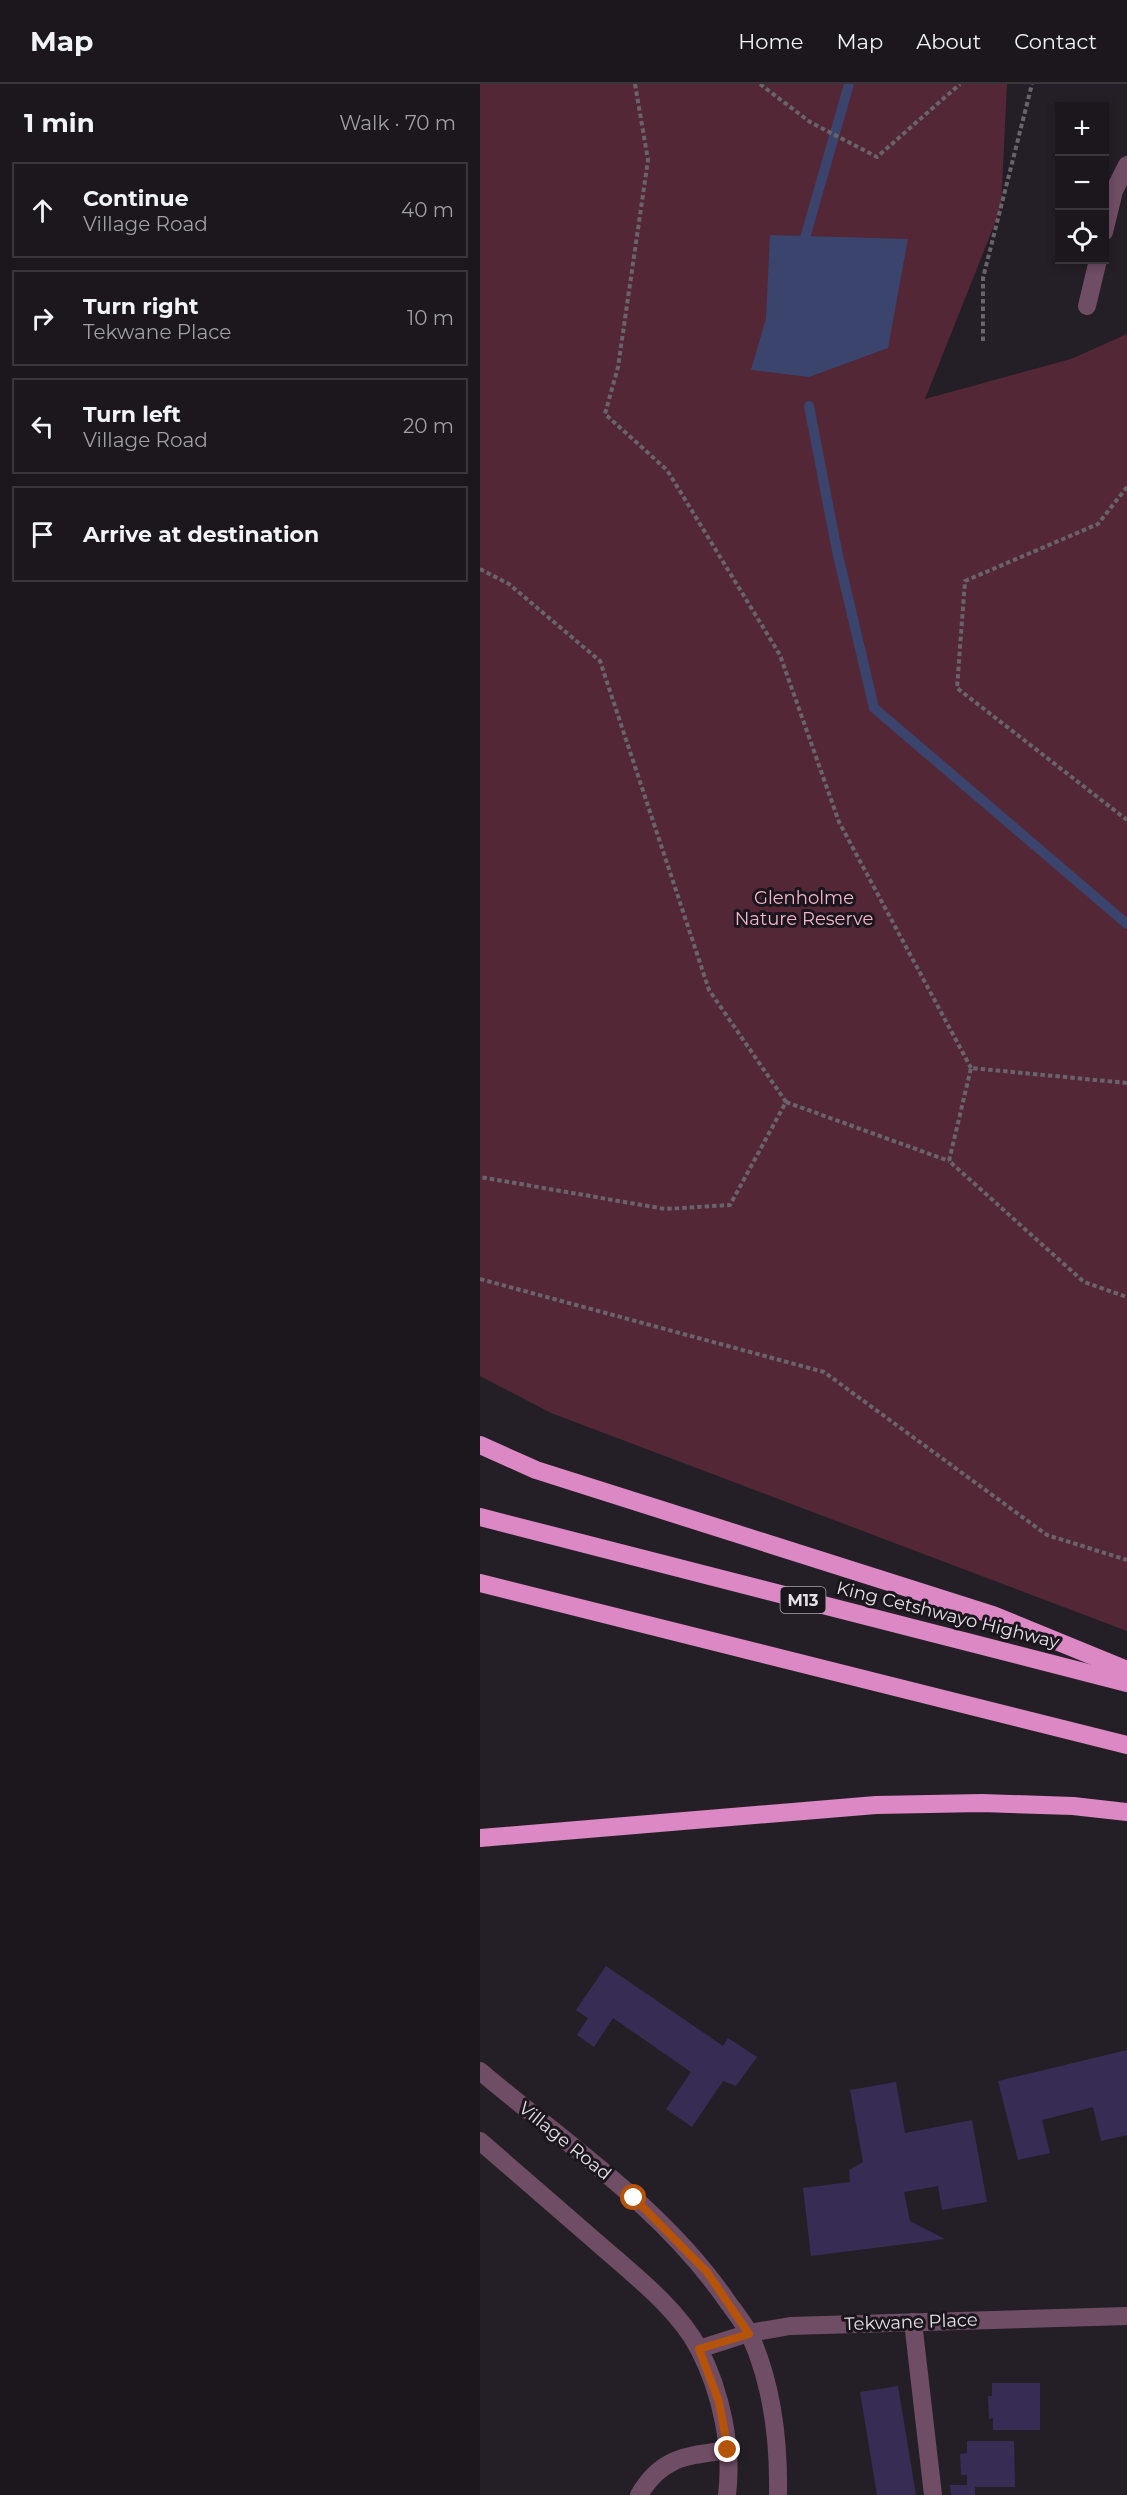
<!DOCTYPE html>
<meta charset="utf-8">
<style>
:root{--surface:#1b171c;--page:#282429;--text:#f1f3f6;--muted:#a09fa3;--line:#39363b}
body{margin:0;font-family:Montserrat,sans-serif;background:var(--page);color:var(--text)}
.controls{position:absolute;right:18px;top:18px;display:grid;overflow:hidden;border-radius:0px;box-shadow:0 3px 9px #0003}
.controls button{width:54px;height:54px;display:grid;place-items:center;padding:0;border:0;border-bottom:2px solid var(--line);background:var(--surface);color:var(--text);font:30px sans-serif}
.stop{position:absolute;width:18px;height:18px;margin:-14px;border:4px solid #b45309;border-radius:50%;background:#fff}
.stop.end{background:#b45309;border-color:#fff;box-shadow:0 2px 6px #0008}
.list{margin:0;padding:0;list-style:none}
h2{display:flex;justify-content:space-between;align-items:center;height:78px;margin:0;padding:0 24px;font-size:26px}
h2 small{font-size:20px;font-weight:400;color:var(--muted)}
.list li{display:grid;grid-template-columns:39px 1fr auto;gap:18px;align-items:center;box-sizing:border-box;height:96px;margin:0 12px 12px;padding:0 12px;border:2px solid var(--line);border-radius:0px}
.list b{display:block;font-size:22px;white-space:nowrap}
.list p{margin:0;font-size:20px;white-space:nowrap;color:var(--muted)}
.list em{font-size:20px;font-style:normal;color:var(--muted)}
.icon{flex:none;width:33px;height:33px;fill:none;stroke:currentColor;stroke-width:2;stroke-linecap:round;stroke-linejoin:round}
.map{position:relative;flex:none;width:647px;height:2411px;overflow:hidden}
header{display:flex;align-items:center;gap:36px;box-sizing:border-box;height:84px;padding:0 30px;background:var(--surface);border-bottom:2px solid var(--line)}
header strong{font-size:28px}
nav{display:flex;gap:33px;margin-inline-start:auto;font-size:21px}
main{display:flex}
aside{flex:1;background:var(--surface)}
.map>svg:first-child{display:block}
.green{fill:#532736}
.water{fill:#3a446c}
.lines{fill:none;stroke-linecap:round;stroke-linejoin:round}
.stream{stroke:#3a446c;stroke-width:10}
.building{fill:#372d54}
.path{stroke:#68646a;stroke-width:4;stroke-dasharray:4.5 3;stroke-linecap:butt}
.minor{stroke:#6f4d65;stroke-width:18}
.highway{stroke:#dc88c5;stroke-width:18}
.route{stroke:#b45309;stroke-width:8}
.labels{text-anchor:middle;stroke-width:6;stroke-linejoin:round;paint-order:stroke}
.shield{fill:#1b161d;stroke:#a8a4aa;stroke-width:1.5}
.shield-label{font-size:16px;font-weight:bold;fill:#e4e1e6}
.park-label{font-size:18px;fill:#f6b5c9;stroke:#1b161d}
.street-label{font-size:18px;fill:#e4e1e6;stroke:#1b161d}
</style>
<header>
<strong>Map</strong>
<nav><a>Home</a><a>Map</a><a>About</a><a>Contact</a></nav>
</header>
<main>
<aside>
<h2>1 min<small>Walk · 70 m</small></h2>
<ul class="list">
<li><svg class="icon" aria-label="ahead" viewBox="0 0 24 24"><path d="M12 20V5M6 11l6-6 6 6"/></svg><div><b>Continue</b><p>Village Road</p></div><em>40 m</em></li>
<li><svg class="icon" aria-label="right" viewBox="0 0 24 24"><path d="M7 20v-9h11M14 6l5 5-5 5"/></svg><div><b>Turn right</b><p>Tekwane Place</p></div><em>10 m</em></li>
<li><svg class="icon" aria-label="left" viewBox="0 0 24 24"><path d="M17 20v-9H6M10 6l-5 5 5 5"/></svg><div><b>Turn left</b><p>Village Road</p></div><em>20 m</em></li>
<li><svg class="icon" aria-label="arrive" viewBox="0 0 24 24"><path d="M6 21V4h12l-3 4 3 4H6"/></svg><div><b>Arrive at destination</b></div></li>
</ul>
</aside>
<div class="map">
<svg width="647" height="2411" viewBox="0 0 647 2411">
<rect width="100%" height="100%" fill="#241f26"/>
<path class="green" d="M0,0H527L521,124L445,315L591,275L647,250V1547L71,1329L0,1292Z"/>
<path class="water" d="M290,151L428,155L408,264L329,293L271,286L286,234Z"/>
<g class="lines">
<g class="stream">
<path d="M326,166L325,154L369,0"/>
<path d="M329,322L357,467L394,624L647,840"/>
</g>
</g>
<g class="building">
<path d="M126,1882L243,1962L248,1954L277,1973L256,2002L243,1997L212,2043L186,2025L211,1988L133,1934L114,1963L97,1951L108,1934L96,1926Z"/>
<path d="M647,1966V2051L621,2057L613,2023L562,2036L570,2069L538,2076L518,1997Z"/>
<path d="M416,1998L425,2049L492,2036L507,2118L462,2126L458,2102L424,2108L430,2137L465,2155L331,2172L323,2104L370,2098L369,2086L383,2078L370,2006Z"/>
<path d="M512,2299H560V2346H513V2334L509,2335L508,2312H512Z"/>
<path d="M418,2302L436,2411H397L380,2308Z"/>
<path d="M487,2357H534L535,2403H495V2411H471L470,2401H487V2391H481L480,2370L487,2369Z"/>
</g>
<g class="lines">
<g class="path">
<path d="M155,0L168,76L138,283L125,330L187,386L300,571L359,738L491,984"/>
<path d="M280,0L330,38L397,73L480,0"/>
<path d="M503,257V194L552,0"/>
<path d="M647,403L618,440L485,497L477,604L647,736"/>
<path d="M0,485L29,500L120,577L229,906L306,1018L250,1121L185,1125L0,1093"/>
<path d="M647,999L491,984L469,1077L604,1198L647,1213"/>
<path d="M306,1018L469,1077"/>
<path d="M0,1195L344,1288L567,1451L647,1476"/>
</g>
<g class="minor">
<path d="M624,148L634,107L647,81"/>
<path d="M607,222L618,176"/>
<path d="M0,1987C85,2059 183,2124 247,2217C254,2227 264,2239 270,2251C293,2302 299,2356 298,2411"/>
<path d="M0,2057C40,2092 81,2127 121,2162C154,2191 198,2225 219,2265C241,2308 253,2363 247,2411"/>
<path d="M433,2238L453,2411"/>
<path d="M219,2265L269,2249L310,2242L647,2232"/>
<path d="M159,2411C182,2372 207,2372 248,2366"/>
</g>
<g class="highway">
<path d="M0,1361L56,1386L513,1531L647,1586"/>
<path d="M0,1433L647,1599"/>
<path d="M0,1499L647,1661"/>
<path d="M0,1754L396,1721L502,1719L593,1722L647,1728"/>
</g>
</g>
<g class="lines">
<path class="route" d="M154,2114L227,2188L269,2250L219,2265L239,2318L248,2366"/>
</g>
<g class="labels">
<rect class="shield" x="300.5" y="1503" width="45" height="26" rx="4.5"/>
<g class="shield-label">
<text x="323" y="1522">M13</text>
</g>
<g class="park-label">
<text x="324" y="820">Glenholme<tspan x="324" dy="21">Nature Reserve</tspan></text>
</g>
<g class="street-label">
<text transform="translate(468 1531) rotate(14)" y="6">King Cetshwayo Highway</text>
<text transform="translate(85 2057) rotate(39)" y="6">Village Road</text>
<text transform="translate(431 2238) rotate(-2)" y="6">Tekwane Place</text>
</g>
</g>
</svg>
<div class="controls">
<button>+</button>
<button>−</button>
<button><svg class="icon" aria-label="locate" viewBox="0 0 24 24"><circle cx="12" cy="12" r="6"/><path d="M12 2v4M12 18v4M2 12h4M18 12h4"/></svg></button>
</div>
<div class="stop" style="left:154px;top:2114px"></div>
<div class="stop end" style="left:248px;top:2366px"></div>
</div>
</main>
